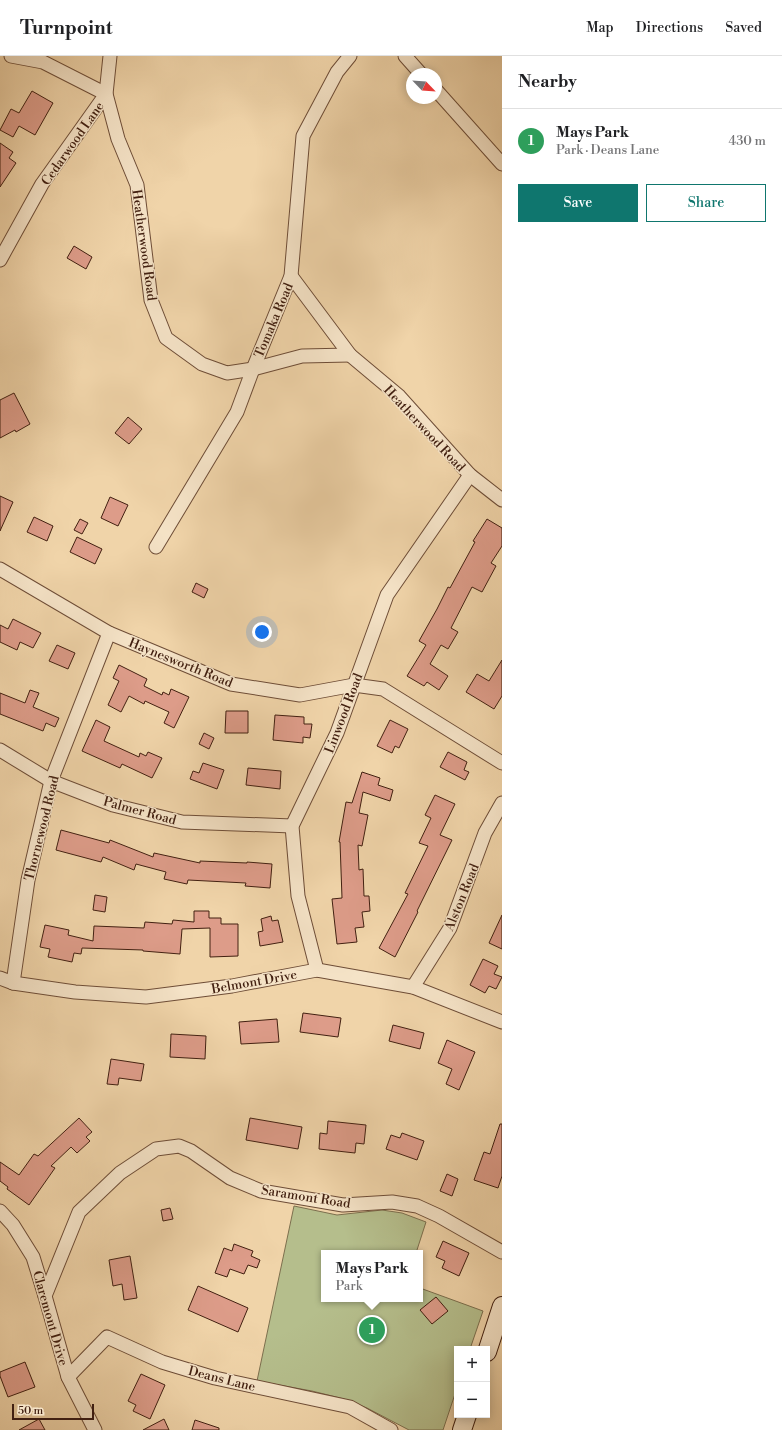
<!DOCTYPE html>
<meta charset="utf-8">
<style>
:root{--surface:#fff;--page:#f2f2f2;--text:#202124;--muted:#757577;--line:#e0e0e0;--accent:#0f766e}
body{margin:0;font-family:"Libre Bodoni",serif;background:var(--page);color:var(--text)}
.controls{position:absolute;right:12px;bottom:12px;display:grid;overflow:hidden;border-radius:0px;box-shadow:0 2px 10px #0003}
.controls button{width:36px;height:36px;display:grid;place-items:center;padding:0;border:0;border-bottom:1px solid var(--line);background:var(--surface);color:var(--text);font:20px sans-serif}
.compass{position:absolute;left:406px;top:12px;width:36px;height:36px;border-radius:50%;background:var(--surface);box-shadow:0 2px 10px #0003;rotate:115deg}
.scale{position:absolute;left:12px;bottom:10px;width:82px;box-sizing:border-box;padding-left:4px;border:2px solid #422011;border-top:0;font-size:11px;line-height:14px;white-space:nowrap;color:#422011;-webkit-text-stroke:3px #f5e3c7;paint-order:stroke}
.you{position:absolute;left:262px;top:576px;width:14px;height:14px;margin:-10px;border:3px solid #fff;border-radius:50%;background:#1a73e8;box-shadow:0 0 0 6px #1a73e833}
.badge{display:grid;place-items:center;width:26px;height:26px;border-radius:50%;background:var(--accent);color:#fff;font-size:13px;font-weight:700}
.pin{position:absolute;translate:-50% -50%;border:2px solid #fff;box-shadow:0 1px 4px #0006}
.popup{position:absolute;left:321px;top:1194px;width:102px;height:52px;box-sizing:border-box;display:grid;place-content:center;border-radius:0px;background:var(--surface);filter:drop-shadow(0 1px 3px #0005);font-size:13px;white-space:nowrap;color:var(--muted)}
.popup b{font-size:15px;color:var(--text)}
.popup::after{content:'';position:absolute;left:50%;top:100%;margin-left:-8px;border:8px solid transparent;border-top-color:var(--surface)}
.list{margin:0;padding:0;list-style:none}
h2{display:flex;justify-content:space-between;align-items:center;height:52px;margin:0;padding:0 16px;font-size:17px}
h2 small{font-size:13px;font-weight:400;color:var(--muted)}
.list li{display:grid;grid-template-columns:26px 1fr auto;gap:12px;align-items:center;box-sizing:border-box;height:64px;padding:0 16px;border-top:1px solid var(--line)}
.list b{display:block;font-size:15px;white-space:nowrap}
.list p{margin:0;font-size:13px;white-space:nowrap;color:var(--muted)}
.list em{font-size:13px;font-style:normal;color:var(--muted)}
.actions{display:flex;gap:8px;padding:12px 16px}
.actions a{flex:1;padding:9px 0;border:1px solid var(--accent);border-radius:0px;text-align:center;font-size:14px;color:var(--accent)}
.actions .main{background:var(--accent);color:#fff}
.map{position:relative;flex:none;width:502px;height:1374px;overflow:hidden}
header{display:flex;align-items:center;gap:24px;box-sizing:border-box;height:56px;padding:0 20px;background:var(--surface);border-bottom:1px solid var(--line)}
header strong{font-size:19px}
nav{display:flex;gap:22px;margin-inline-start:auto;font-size:14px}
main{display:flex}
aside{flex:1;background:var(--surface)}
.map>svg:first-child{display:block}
.green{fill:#b5be8c;stroke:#7c6f4e}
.building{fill:#dd9c89;stroke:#422011}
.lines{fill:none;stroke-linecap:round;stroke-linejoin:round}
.minor-casing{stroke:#6e4d37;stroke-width:15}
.secondary-casing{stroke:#422011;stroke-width:20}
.minor{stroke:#f5e3c7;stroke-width:13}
.secondary{stroke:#f5e3c7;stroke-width:18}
.labels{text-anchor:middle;stroke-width:3;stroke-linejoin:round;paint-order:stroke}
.street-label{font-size:13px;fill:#422011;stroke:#f5e3c7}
</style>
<header>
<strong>Turnpoint</strong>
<nav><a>Map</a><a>Directions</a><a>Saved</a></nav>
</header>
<main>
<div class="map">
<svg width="502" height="1374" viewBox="0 0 502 1374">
<rect width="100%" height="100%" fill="#f0d4a9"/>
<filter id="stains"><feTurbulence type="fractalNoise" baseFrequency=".005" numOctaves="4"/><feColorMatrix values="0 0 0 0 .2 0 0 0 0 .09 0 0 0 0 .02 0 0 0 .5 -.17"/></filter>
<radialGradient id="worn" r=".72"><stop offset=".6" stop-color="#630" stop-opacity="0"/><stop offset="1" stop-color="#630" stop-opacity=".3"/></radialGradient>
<path class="green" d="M294,1150L337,1159L382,1154L402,1157L426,1166L416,1197H324V1243H420V1232L483,1255L470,1293H457V1332L443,1374H409L367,1352L344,1343L312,1335L257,1325Z"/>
<g class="building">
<path d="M32,35L53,47L35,79L19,70L13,81L0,74L11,53L19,57Z"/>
<path d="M0,87L13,96L9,102L16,107L0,131Z"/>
<path d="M74,190L92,201L86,213L67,202Z"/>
<path d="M14,337L30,368L16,376L15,374L0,382V344Z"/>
<path d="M128,361L142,373L129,388L115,377Z"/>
<path d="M0,440L13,446L0,475Z"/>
<path d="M110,441L128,449L118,470L101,462Z"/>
<path d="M34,461L53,470L47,485L27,476Z"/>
<path d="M80,463L88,467L82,478L74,474Z"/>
<path d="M487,463L502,472V490L491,507L496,510L482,536L472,531L451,572L458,576L448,593L441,589L430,608L448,620L439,634L427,626L424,630L407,620L426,589L419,585L437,553L448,531L450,532L475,486L473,485Z"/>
<path d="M77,481L102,493L95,508L70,496Z"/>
<path d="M196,527L208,533L204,542L192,536Z"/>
<path d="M13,563L41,577L33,592L20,586L17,594L0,586V569L8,573Z"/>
<path d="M57,589L75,597L68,613L49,605Z"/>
<path d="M502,604V640L494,653L466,636L477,618L489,625Z"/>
<path d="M119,609L147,623L144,630L162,639L163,636L169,639L171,633L189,641L174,672L164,667L169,656L145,645L144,648L129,640L121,656L108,649L119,625L113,622Z"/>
<path d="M30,634L39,637L33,651L59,662L55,671L46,667L43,675L0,658V637L25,647Z"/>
<path d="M226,655H248V677H225Z"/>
<path d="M275,659L304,661V668H312L310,682L303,681V687L273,684Z"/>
<path d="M96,664L110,671L104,685L139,701L140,697L146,700L148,696L162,702L152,722L122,708L120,712L82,695Z"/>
<path d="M390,664L408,673L399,692L395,690L392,697L377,690Z"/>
<path d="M204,677L214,682L209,693L199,688Z"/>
<path d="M448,696L467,706L464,714L469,716L465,724L440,711Z"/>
<path d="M203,707L224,714L217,733L190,723L193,715L199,717Z"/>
<path d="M248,712L281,715L280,733L246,729Z"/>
<path d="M362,716L380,722L378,729L393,734L390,745L363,736L359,757L368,759L362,790L358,789L359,814L363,813L364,840H369L370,855L362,856L364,871L355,872L357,886L337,888L332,843L342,842L340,786H339L346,746L352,747Z"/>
<path d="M435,739L455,748L440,779L452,784L417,855L418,856L395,901L379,892L408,838L405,837L428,790L419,787L431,762L425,759Z"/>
<path d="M61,774L109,787L110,784L153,801L154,797L200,807V805L247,807V806L272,808L270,832L245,830L246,827L188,824L187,828L164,823L166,816L136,808L134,814L103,801L101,806L56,794Z"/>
<path d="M95,839L107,841L105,856L93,854Z"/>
<path d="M194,855H209V862H221V868H238V900L210,901V872L182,873L180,898L143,895V894L82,892L81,898L74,897L72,906L48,901L50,893L40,891L45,869L69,874L68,879L93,885L94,870L144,872L145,866L172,868L173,864L194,866Z"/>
<path d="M502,859V893L489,887Z"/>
<path d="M271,860L272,865L278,864L283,886L260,890L258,876L263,875L261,863Z"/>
<path d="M483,903L498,910L494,918L502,921L496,933L489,930L485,937L470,929Z"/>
<path d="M303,957L341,962L338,981L300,976Z"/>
<path d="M277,963L279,986L241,988L239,966Z"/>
<path d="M393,969L424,977L420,993L389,985Z"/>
<path d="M171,978L206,980L205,1003L170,1001Z"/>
<path d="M447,984L475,996L459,1034L446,1028L452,1013L438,1007Z"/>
<path d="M111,1003L144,1008L141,1025L119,1022L118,1029L107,1028Z"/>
<path d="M79,1062L92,1076L86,1081L90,1085L77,1097L71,1091L51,1110L55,1112L29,1149L7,1133L8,1131L0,1125V1106L19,1119L34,1098L38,1100Z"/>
<path d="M250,1062L302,1071L298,1093L246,1084Z"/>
<path d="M328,1065L366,1069L364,1088L356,1087L355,1097L319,1093L320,1077L327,1078Z"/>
<path d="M500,1068H502V1120L498,1132L474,1124L484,1096L490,1098Z"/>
<path d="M402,1077L424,1085L417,1104L386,1093L391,1079L400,1082Z"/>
<path d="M447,1118L458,1123L452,1140L440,1135Z"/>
<path d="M170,1152L173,1163L163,1165L161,1154Z"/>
<path d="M443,1185L469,1197L459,1220L442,1212L445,1205L436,1201Z"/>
<path d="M234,1188L253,1195L251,1200L260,1204L257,1212L248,1209L244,1218L230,1213L227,1221L215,1217L224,1192L232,1195Z"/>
<path d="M130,1200L137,1242L124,1244L122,1228L113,1230L109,1204Z"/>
<path d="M198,1230L248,1252L238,1276L188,1254Z"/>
<path d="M436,1241L448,1255L432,1268L420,1254Z"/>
<path d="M25,1306L35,1331L8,1341L0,1320V1316Z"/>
<path d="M141,1318L165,1329L150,1363L133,1355L136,1349L128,1345Z"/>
<path d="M39,1363L45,1374H19Z"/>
<path d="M164,1363L169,1374H143Z"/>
<path d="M195,1364L219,1372V1374H192Z"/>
</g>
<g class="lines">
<defs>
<g id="minor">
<path d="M110,0L106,38L118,83L137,129L151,244L166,282L202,308L227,317L253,313L302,300L350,299"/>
<path d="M405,0L421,18"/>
<path d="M436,34L502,108"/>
<path d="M0,204L42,128L106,38L43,6L11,0"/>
<path d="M291,220L350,299L399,340L470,419L502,444"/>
<path d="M156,491L237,356L253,313L291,220L303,80L337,16L350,0"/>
<path d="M0,513L109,577L231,628L300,639L354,629L383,633L502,707"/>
<path d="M0,694L51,725L113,749L182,766L292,770"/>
<path d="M317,914L298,840L292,770L337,677L387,539L470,419"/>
<path d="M0,922L13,927L75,936L146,941L232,930L317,914L413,931L502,966"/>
<path d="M13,927L28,824L51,725L109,577"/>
<path d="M413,931L450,872L485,777L502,747"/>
<path d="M0,1155L13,1169L33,1201L45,1240L68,1321L95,1374"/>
<path d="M45,1240L79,1156L120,1117L156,1093L179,1090L191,1095L230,1122L261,1135L343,1149L392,1146L417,1150L439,1160L502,1196"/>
<path d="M68,1321L107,1281L162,1306L215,1322L350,1351L391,1374"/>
</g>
<g id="secondary">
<path d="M487,1296L502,1250"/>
<path d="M462,1374L467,1359"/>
</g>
</defs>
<use href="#minor" class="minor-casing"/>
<use href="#secondary" class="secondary-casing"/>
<use href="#minor" class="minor"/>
<use href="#secondary" class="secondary"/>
</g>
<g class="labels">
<g class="street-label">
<text transform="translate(72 87) rotate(-55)" y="5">Cedarwood Lane</text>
<text transform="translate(145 189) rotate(82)" y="5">Heatherwood Road</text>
<text transform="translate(273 264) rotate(-67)" y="5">Tomaka Road</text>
<text transform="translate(425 372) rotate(47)" y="5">Heatherwood Road</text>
<text transform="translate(181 606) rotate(22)" y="5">Haynesworth Road</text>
<text transform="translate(343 657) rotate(-69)" y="5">Linwood Road</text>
<text transform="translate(140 754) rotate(15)" y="5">Palmer Road</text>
<text transform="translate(41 772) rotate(-76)" y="5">Thornewood Road</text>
<text transform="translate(461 841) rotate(-68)" y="5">Alston Road</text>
<text transform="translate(254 925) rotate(-10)" y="5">Belmont Drive</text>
<text transform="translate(306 1140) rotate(9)" y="5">Saramont Road</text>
<text transform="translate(51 1262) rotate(74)" y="5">Claremont Drive</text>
<text transform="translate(222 1322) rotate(14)" y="5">Deans Lane</text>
</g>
</g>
<rect width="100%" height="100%" filter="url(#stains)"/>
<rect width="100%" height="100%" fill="url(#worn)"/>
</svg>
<div class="controls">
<button>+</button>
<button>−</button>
</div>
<svg class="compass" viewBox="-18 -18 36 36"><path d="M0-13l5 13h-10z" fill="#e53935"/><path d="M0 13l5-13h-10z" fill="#757577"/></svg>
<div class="scale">50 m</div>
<div class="you"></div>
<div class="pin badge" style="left:372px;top:1274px;background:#2e9e5b">1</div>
<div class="popup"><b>Mays Park</b>Park</div>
</div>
<aside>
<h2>Nearby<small></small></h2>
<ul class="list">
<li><span class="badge" style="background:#2e9e5b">1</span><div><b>Mays Park</b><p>Park · Deans Lane</p></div><em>430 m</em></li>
</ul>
<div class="actions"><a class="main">Save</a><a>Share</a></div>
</aside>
</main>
